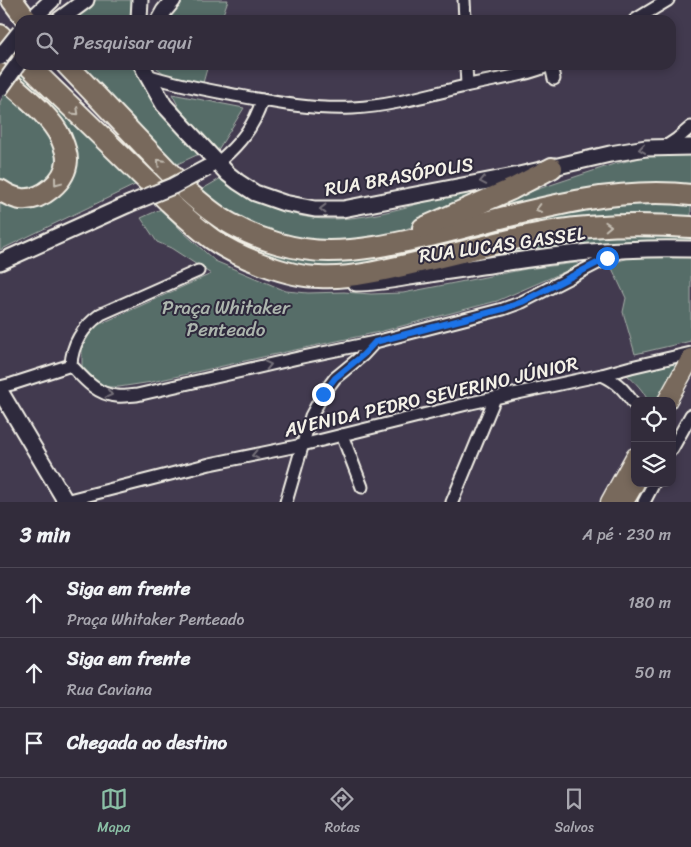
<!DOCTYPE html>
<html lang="pt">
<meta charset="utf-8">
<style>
:root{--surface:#322c3b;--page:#3a3442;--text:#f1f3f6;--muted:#a8a7af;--line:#4d4855;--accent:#8abfa5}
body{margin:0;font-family:Sriracha,sans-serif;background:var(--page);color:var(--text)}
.controls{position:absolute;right:15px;bottom:15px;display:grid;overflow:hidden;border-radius:10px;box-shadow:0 2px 8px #0003}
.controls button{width:45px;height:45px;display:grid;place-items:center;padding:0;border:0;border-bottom:1px solid var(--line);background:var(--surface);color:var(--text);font:25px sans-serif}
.stop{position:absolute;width:15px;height:15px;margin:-11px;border:4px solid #1a73e8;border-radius:50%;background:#fff}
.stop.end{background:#1a73e8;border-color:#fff;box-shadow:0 1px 5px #0008}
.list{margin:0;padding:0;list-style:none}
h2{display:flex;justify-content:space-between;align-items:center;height:65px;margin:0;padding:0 20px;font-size:21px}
h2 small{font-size:16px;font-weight:400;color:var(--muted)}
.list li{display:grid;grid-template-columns:32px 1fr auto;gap:15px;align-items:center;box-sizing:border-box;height:70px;padding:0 20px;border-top:1px solid var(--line)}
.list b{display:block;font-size:19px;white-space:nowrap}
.list p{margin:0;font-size:16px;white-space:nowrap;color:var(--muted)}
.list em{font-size:16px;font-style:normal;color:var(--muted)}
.icon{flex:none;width:28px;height:28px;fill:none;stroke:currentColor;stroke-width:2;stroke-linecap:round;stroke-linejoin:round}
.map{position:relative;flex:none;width:691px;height:502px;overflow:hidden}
.search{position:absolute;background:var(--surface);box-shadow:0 2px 8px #0003;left:15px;right:15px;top:15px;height:55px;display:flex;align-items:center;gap:12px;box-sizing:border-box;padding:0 18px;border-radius:15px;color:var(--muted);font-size:19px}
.sheet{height:275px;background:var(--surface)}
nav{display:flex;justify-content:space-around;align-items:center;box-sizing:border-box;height:70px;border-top:1px solid var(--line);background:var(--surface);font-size:14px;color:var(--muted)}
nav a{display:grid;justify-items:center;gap:2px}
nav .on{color:var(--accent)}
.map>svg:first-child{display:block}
.green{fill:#576d68;stroke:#a6afa8}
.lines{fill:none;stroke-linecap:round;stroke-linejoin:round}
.street-casing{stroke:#f4f1e8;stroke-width:15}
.secondary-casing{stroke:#f4f1e8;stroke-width:19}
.primary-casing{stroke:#f4f1e8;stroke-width:21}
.highway-casing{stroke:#f4f1e8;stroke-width:24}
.street{stroke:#2f2a3d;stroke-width:11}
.secondary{stroke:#2f2a3d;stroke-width:15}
.primary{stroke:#78695c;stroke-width:18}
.highway{stroke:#78695c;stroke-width:20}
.secondary-bridge-casing{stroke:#f4f1e8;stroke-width:19;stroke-linecap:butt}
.secondary-bridge{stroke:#2f2a3d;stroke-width:15}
.oneway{stroke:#c2bbb0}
.oneway2{stroke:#747079}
.route{stroke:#1a73e8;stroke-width:6}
.labels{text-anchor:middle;stroke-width:4;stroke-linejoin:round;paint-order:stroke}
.street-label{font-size:19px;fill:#f4f1e8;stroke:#2f2a3d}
.park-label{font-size:19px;fill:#adb6ae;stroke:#2f2a3d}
</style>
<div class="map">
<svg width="691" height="502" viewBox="0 0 691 502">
<rect width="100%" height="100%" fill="#423a4f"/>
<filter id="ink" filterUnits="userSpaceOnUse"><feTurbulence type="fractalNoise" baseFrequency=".02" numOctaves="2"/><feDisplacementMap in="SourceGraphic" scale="10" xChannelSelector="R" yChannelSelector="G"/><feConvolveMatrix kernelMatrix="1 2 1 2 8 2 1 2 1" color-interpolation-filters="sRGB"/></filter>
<g filter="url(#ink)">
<g class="green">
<path d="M96,0H134V20H69Z"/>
<path d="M178,0H228L221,20H163Z"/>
<path d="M76,65H137L159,107L199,154L173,166Z"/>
<path d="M153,65H208L203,83L165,74Z"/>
<path d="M23,70L141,182L0,250V196L22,204L72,161L15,82Z"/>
<path d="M7,89L27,106L60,151L54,179L23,193L0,183V102Z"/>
<path d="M172,94L244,108L216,153L184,117Z"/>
<path d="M665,155H691V184L662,183L635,185L496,208L492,207L493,204L614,164L645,157Z"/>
<path d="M223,177C240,187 259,200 277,208C333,234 400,208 457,193C469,190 482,188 495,186L418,224L394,234L331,244L310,242L249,228L199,191Z"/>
<path d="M186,196L327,259L359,260L394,254L463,234L609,202L691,200V219L350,268C336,268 321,269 307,266C275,261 237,247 211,227C200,218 190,208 179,198Z"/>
<path d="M161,209L182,231L215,261L286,291L308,293L344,292L371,294L403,293L526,269L576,263L580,265L497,301L379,332L267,356L152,382L119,387H106L85,372L82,366V348L89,335L98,325L211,274L171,248L157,242L141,218Z"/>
<path d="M595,235H691V243L626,241L591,244L478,260L477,258L479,256L545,241Z"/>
<path d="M644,253H691V341L635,354L623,312L626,298L610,264Z"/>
<path d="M681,359L661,401H648C643,390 636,383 627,375V371Z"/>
</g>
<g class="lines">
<defs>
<g id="street">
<path d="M464,0L465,20"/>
<path d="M635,20L668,0"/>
<path d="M466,65L467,85"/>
<path d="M551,65L554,79"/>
<path d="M147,75C177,85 208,90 240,96C277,103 315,110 353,108C391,106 428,95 465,86C494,79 522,77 550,65"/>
<path d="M665,147L677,139L691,127"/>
<path d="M217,163C237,147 255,126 262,100"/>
<path d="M198,271L101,314C83,327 72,343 71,365C84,379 97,395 117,396C124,397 131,395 137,395L298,358L375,342L503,309L522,302L619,252"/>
<path d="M602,375C619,383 624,390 635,405"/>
<path d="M0,387L12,384L71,365"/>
<path d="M342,435L362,487"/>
<path d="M672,449L691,415"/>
<path d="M65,501L210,464L302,445L471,403L602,375L631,367L691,353"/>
<path d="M286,502L311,416L323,394L335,378L363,355L375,342"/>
<path d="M452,502L495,398"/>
<path d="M644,502L654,483"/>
</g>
<g id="secondary">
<path d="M31,20L52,0"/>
<path d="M59,20L86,0"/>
<path d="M139,20L140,0"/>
<path d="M159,20L164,11L173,0"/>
<path d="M142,65L147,75L164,105L228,174L238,182L255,193L284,203L315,209H343L519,175L610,154L646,148L691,147"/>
<path d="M0,262L129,204"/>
<path d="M356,283C374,283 392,280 409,277C438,273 467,268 496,264C561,253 625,247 691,249"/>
<path d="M0,391L66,502"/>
</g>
<g id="primary">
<path d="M667,401L691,358"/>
<path d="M610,502L635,457"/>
<path d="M624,502L635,483"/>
</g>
<g id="highway">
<path d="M12,0L27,20"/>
<path d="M0,35L20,56"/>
<path d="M28,65L169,202C183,215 197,228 212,239C237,257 289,277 319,277C336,278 353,276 369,273C416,264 463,251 510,240C524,237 539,233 554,231C599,224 646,224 691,227"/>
<path d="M67,65L188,192C202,204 215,216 231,224C259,240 296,251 329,251C363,251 397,243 430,236C514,216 604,185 691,195"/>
<path d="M0,74C20,93 49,113 61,138C64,145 67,153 67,160C66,181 42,201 21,199C14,198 6,194 0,190"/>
<path d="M423,228L512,189L552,168"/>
</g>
</defs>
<use href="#street" class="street-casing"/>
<use href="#secondary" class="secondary-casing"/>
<use href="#primary" class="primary-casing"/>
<use href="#highway" class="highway-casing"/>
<use href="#street" class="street"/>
<use href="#secondary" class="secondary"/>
<use href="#primary" class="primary"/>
<use href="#highway" class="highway"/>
<defs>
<g id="secondary-bridge">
<path d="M0,57L20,32"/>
<path d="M0,89L20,61"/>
<path d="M129,204L173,186L207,168"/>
</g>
</defs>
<use href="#secondary-bridge" class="secondary-bridge-casing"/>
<use href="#secondary-bridge" class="secondary-bridge"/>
</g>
<defs><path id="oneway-chevron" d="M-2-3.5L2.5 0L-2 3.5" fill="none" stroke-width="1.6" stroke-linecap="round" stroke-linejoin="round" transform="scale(1.25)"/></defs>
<g class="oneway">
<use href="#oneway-chevron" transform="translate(76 112) rotate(44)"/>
<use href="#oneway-chevron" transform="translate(160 162) rotate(-134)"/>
<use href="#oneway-chevron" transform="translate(57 182) rotate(127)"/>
<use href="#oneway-chevron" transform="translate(539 209) rotate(166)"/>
<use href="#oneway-chevron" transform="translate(608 226) rotate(-2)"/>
</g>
<g class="oneway2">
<use href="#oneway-chevron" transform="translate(642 149) rotate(172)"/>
<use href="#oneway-chevron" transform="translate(483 181) rotate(169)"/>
<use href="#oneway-chevron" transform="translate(323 209) rotate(180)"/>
<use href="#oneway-chevron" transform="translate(268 365) rotate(-13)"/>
<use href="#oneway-chevron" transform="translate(109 394) rotate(15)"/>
<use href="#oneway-chevron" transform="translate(255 455) rotate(168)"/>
</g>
</g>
<g class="lines" filter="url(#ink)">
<path class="route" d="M323,394L335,378L363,355L375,342L503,309L522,302L607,258"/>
</g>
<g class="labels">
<g class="street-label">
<text transform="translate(399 176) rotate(-10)" y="7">RUA BRASÓPOLIS</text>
<text transform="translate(502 244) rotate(-8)" y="7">RUA LUCAS GASSEL</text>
<text transform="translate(431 396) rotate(-13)" y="7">AVENIDA PEDRO SEVERINO JÚNIOR</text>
</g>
<g class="park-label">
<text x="226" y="314">Praça Whitaker<tspan x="226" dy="22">Penteado</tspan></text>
</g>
</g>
</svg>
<div class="controls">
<button><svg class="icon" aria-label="locate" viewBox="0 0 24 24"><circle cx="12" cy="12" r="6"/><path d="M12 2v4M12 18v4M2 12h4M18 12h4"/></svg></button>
<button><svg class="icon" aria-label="layers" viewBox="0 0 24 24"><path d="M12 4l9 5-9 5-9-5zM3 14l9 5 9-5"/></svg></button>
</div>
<div class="stop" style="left:607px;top:258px"></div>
<div class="stop end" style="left:323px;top:394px"></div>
<div class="search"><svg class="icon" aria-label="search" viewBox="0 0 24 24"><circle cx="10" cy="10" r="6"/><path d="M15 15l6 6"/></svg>Pesquisar aqui</div>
</div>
<section class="sheet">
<h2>3 min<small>A pé · 230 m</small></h2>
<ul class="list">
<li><svg class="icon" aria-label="ahead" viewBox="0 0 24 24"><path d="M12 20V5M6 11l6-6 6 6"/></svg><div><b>Siga em frente</b><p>Praça Whitaker Penteado</p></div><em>180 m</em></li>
<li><svg class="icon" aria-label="ahead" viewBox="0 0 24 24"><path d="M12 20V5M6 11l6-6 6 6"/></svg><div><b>Siga em frente</b><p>Rua Caviana</p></div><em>50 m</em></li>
<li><svg class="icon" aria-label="arrive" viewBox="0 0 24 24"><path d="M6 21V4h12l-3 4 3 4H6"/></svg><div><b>Chegada ao destino</b></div></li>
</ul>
</section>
<nav>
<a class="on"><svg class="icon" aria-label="map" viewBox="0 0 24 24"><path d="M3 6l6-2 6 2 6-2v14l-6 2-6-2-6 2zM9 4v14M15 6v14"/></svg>Mapa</a>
<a><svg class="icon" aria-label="directions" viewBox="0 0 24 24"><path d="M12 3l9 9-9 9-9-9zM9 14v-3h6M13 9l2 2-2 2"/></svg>Rotas</a>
<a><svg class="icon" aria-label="saved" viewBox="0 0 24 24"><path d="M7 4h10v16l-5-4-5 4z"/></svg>Salvos</a>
</nav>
